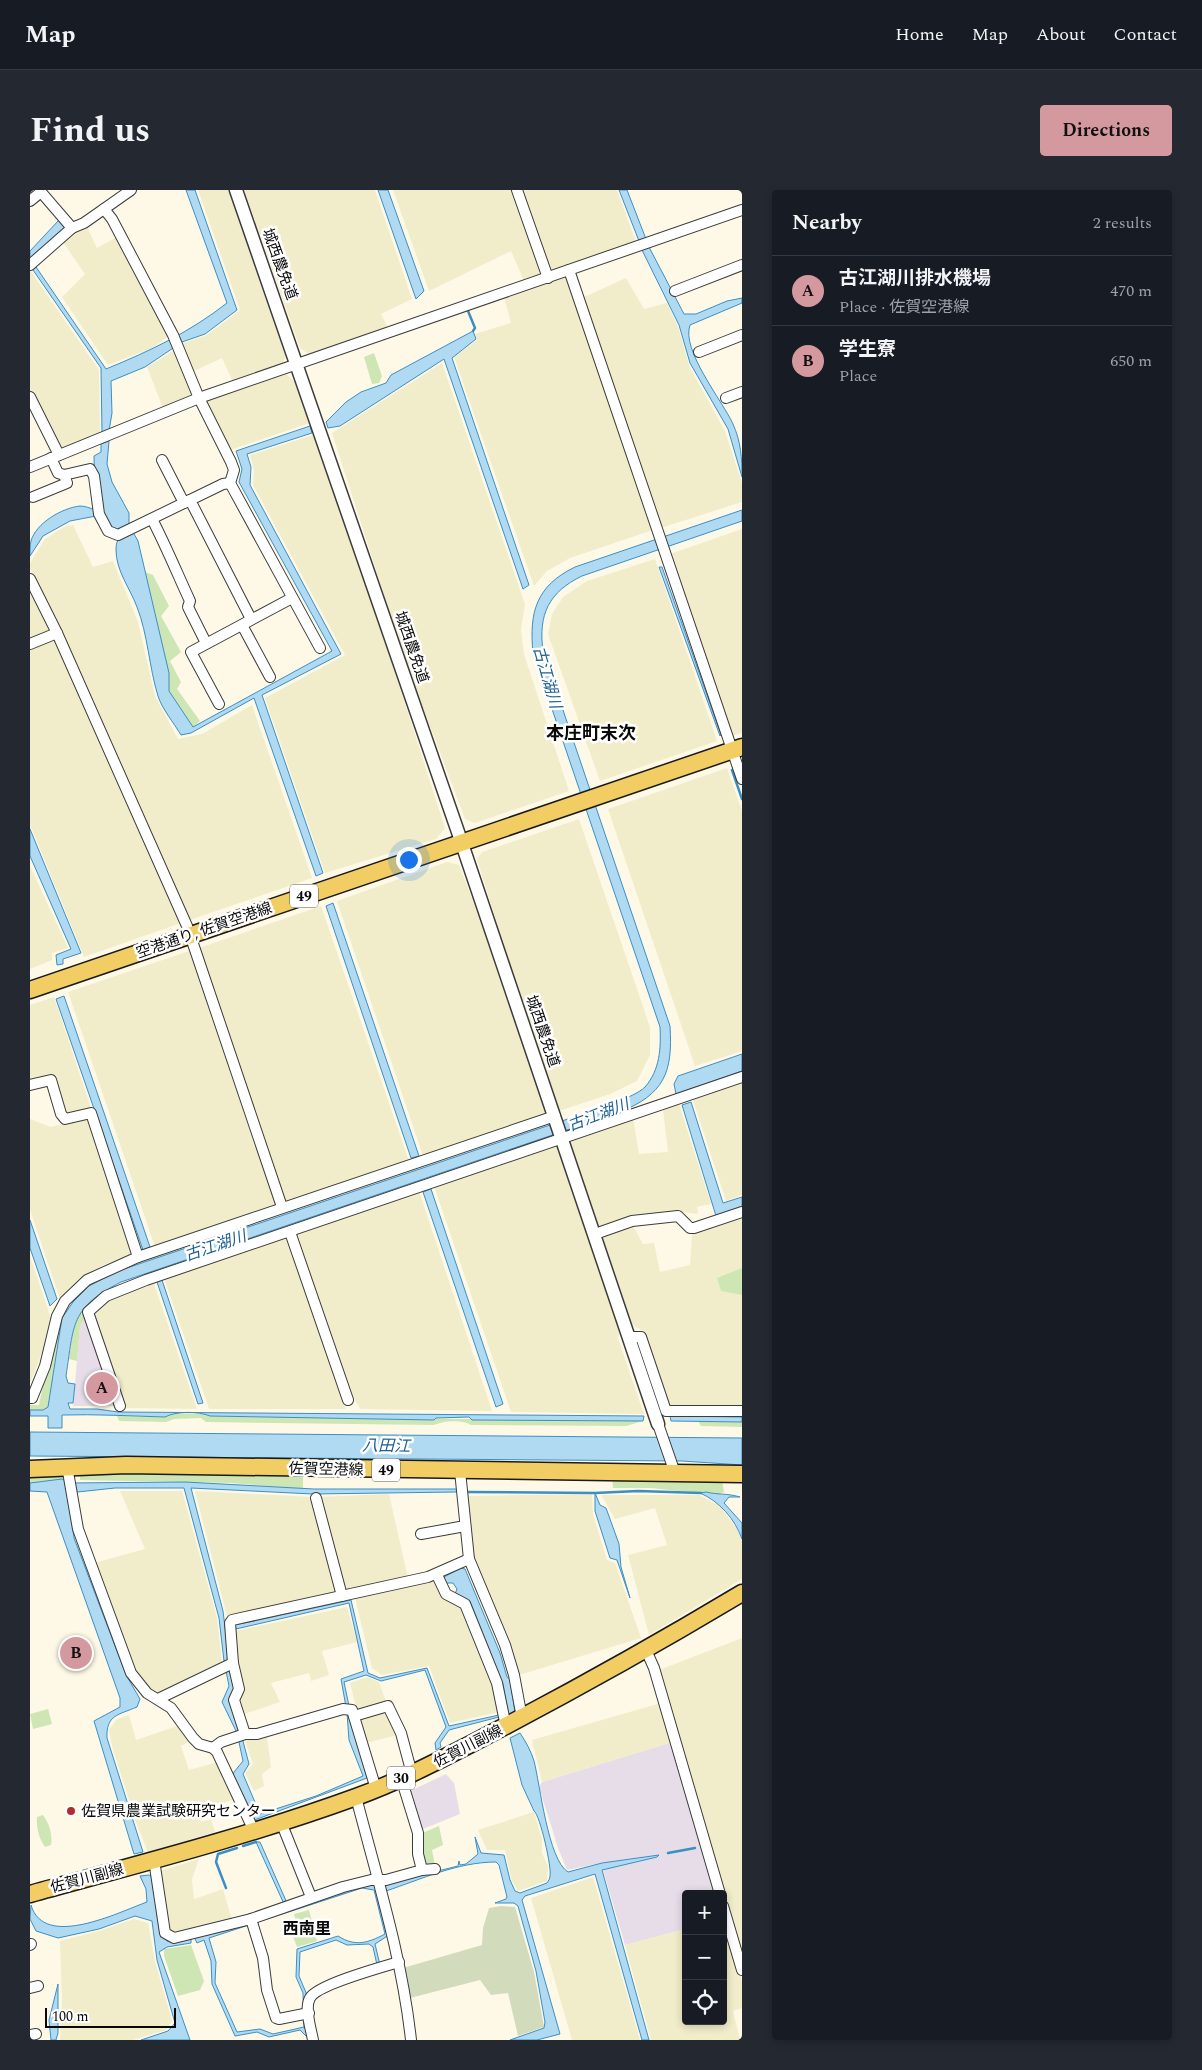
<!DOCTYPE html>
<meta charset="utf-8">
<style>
:root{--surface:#171b24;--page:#242831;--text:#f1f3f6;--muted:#9ea1a6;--line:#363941;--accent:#d4999e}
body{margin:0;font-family:Spectral,"Noto Sans JP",serif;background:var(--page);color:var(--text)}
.controls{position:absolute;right:15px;bottom:15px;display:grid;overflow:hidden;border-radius:5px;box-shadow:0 2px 8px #0003}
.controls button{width:45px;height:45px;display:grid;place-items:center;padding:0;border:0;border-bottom:1px solid var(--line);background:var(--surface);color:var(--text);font:25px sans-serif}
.scale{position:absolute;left:15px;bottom:12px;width:131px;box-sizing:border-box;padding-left:5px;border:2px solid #090909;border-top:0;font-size:14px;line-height:18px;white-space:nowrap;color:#090909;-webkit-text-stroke:4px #fff;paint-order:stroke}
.you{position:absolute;left:378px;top:669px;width:18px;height:18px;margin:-12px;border:4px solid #fff;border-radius:50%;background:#1a73e8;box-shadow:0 0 0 8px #1a73e833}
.badge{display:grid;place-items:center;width:32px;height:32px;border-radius:50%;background:var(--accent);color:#111;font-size:16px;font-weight:700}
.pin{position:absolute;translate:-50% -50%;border:2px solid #fff;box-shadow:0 1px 5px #0006}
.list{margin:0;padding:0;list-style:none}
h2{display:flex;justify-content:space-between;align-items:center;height:65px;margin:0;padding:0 20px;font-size:21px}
h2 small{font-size:16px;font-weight:400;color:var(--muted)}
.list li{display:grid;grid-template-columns:32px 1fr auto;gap:15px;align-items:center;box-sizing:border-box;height:70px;padding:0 20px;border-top:1px solid var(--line)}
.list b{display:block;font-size:19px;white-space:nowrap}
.list p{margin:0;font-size:16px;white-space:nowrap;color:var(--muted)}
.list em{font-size:16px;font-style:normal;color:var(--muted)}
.icon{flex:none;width:28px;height:28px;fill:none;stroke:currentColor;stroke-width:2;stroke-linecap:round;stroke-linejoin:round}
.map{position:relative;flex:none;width:712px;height:1850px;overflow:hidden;border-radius:5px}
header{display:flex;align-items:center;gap:30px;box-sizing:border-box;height:70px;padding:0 25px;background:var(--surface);border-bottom:1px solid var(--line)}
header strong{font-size:24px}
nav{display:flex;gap:28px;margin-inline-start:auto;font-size:18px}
.intro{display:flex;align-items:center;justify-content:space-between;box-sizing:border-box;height:120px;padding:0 30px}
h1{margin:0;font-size:35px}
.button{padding:12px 22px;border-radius:5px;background:var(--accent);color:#111;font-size:18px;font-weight:700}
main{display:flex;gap:30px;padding:0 30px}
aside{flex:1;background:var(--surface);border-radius:5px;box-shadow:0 2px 8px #0003}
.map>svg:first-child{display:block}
.industrial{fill:#e7dde9}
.farmland{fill:#f1edca}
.green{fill:#cee5b4}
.cemetery{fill:#d2dcbc}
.water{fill:#afdaf2;stroke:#3b8fc4;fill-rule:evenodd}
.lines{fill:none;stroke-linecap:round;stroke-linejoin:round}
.stream{stroke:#3b8fc4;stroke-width:2.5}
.minor-casing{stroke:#3c3c3c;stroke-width:12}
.tertiary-casing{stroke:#3c3c3c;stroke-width:15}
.primary-casing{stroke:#1a1a1a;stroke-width:19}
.minor{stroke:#fff;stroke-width:10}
.tertiary{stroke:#fff;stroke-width:12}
.primary{stroke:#f1cd64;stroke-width:16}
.poi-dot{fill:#b02b33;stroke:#fff;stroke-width:2}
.labels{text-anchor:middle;stroke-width:5;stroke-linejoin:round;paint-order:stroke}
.shield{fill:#fff;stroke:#535353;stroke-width:1}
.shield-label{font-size:14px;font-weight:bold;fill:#090909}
.street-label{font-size:15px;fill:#090909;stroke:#fff}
.poi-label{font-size:15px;fill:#090909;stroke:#fff;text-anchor:start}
.water-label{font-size:16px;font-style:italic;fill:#1c6092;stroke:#fff}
.neighbourhood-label{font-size:16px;font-weight:bold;fill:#090909;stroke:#fff}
.quarter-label{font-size:18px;font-weight:bold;fill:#090909;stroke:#fff}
</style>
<header>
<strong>Map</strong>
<nav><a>Home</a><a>Map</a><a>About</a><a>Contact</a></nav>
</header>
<div class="intro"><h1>Find us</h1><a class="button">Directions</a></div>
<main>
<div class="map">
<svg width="712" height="1850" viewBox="0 0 712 1850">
<rect width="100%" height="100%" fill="#fef9e7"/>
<g class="industrial">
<path d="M56,1128L87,1216H43L50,1135Z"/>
<path d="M642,1552L687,1704H656V1739L595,1755L571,1673L537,1680L528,1658L509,1597L512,1592Z"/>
<path d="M416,1584L424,1593L430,1624L388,1641L376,1603Z"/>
</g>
<g class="farmland">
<path d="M168,0H199L257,164L252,175L203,192L192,168L162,182L151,154L177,145L210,120Z"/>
<path d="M214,0H345L382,109L351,124L358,138L280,165L270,158Z"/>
<path d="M363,0H482L511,85L495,93L481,61L399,101Z"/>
<path d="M491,0H587L606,52L520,83Z"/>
<path d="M57,37L67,58L87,47L139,146L122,158L78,175L32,107L55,84L33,52L44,41Z"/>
<path d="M0,80L69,180L70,243L31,261L0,201Z"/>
<path d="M536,86L623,340L540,368L517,381L504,396L424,167L447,150L445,144L481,133L474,107Z"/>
<path d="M596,88L614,119L637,113L648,137L660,178L695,241L712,293V312L631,338L552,108Z"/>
<path d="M146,159L164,206L133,218L117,177Z"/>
<path d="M412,173L495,414L491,439L494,464L539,601L445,633L435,629L373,464L302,243Z"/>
<path d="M256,184L267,194L280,233L197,261L173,212Z"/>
<path d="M283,245L361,470L415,638L406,649L295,683L235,508L315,465L223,295L224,281L220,265Z"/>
<path d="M43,335L63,377L83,371L108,432L125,506L148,549L172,544L222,515L282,688L160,730L0,378V373L15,349L34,337Z"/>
<path d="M712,339V543L702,546L640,364Z"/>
<path d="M625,369L687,551L570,591L518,444L522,424L533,407L557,391Z"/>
<path d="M0,397L21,441L0,450Z"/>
<path d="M24,447L151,733L54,767L0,634V457Z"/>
<path d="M697,578L712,621V861L665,876L578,619Z"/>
<path d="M549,629L620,837V865L607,891L580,904L529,921L477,766L447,669L452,662Z"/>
<path d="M417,672L429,675L465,768L517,924L393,966L307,711Z"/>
<path d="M0,676L38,758L22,763V770L0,779Z"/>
<path d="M291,716L379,971L256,1012L169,758Z"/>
<path d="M159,761L246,1016L125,1057L38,802Z"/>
<path d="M24,807L61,918L37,927L21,887L0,894V815Z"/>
<path d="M712,892V1005L696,1011L663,910Z"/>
<path d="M649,914L681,1014L667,1017L668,1024L652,1022L626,1023L593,1029L569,1039L539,950L603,928L609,964L638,962L633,920Z"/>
<path d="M58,927L104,1064L72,1076L54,1086L30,1109L0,1020V929L21,937Z"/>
<path d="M527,954L591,1140L588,1148L614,1224L481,1222L404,996Z"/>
<path d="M389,1001L462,1221L330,1219L321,1203L265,1043Z"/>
<path d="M712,1027V1078L688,1088L691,1101L712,1105V1219L639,1217L613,1141L601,1134L572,1048L603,1036L613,1054L624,1053L630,1082L660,1075L662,1044Z"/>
<path d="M257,1046L316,1219H179L134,1088Z"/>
<path d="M0,1066L21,1128L19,1144L0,1194Z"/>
<path d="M123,1091L167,1219L94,1218L61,1124L80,1108Z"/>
<path d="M90,1301H152L187,1428L192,1473L125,1504L118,1499L103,1480L64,1373L115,1359Z"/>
<path d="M165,1301L283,1307L307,1403L197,1426Z"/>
<path d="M359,1304L378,1388L314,1401L289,1307Z"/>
<path d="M562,1304L563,1324L577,1370L585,1373L611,1448L489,1485L475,1442L452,1392L440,1352L438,1306Z"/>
<path d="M571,1305H669L690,1316L709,1342L712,1351V1389L619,1445L598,1365L637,1355L625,1318L585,1329Z"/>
<path d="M403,1390L416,1409L432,1416L463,1495L469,1522L420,1533L399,1476L352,1485L342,1478L325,1408Z"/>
<path d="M317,1417L327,1452L292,1461L299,1485L281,1491L279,1483L241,1493L250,1512L214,1524L208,1510L213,1499L205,1441Z"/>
<path d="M712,1448V1767L629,1480Z"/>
<path d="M337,1487L349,1492L368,1545L335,1553L320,1493Z"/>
<path d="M631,1513L642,1552L512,1592L502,1550Z"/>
<path d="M99,1525L106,1550L150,1535L160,1551L151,1556L159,1580L188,1572L205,1609L166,1622L171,1631L181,1630L185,1642L118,1662L107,1635L82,1556L79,1540L86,1530Z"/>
<path d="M237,1547L241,1577L232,1584L234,1596L224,1601L215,1583L223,1574L214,1548Z"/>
<path d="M504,1622L512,1649V1663L518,1676L517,1691L488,1701L482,1691L475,1660H457L448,1640Z"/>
<path d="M169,1669L162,1689L164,1709L193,1699L202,1730L145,1743L138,1735L130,1681Z"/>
<path d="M563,1687L610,1850H542L501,1708Z"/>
<path d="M104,1729L118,1733L125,1771L142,1831L136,1840L103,1850H30L32,1811L30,1751L69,1741Z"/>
<path d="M694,1729L712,1791V1818L703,1821L710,1850H621L595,1755L656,1739V1831H693Z"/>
</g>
<g class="green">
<path d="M344,163L352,186L349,193L342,194L334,167Z"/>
<path d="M115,382L123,385L139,416L131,426L151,462L140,471L151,492L147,499L170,531L163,537L139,501L138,483Z"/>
<path d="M712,1078V1105L691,1101L687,1088Z"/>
<path d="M54,1116L56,1128L50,1135L47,1171L39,1169L44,1133Z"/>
<path d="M32,1128L18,1217L13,1220H0V1215H9L15,1185Z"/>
<path d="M141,1223L174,1224L180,1226L613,1231L596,1236L441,1235C432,1229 413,1231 404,1235L176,1232L171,1228L144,1229L136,1232L89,1231L87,1226L134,1227Z"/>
<path d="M668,1231L712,1232V1237L671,1236Z"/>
<path d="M50,1281L273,1282V1299L201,1293L50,1290Z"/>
<path d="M32,1283L39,1293H0V1288Z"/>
<path d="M582,1284L692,1289L694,1302L687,1305L621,1298H583Z"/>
<path d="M18,1519L22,1534L3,1539L0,1524Z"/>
<path d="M13,1625C19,1633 23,1645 21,1655L15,1657C9,1649 6,1637 7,1627Z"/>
<path d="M409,1636L413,1655L402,1660L405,1676L395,1678L390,1644Z"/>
<path d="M279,1720L287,1751L267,1757L262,1744L268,1741L264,1724Z"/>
<path d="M161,1755L174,1791L170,1800L148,1806L134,1766V1759Z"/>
</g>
<path class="cemetery" d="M471,1716L485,1717L504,1782L514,1837L488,1846L478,1803L461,1805L450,1790L380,1808L373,1778L452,1755L453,1738L459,1718Z"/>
<g class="water">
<path d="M156,0H165L207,120L175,144L152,152L115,177L81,191L82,223L79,241L72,243L71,178L3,80L6,77L76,179C120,161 160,142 197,113Z"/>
<path d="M348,0H358L394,101L386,109Z"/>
<path d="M589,0H597L616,49L609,51Z"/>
<path d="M29,30L35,37L0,70V61Z"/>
<path d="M619,57L654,124H666L697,111L712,108V113L660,135C651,160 692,210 703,234C711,252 712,268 712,287L698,239L660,173L649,135L612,60Z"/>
<path d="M443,141L446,149L422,168L499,395L493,399L414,169L310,236L298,238L296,232L316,212L331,202L356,193L361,185Z"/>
<path d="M280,236L282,243L217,264L221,277L220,295L311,464L232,505L293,683L286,686L224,508L161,543L151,545C144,533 132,519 128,506C119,477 118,445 107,417C100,398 86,381 86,360C86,354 87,350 91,347L66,326L40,331L13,346L0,366C0,361 0,355 1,351C6,333 32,318 50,316C55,316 60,318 65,320L64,266L71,262V254L79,251L77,274L82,292L99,323V335L108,351L139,483V501L163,537L302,461L209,292L212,279L206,261Z"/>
<path d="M712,320V331L552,386C519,402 508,424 513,461L640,836C643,883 634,904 590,922L91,1092C40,1118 44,1134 36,1186L38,1193L45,1194L43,1213H38L40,1219H67L88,1222L614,1226L613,1231L442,1230L439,1227L406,1228L404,1230L180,1226C168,1221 146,1221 135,1227C100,1226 66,1224 32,1225V1238H18V1226H0V1220H13L18,1217L32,1128L43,1112L59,1096L88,1081L588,912C596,908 609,903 615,897C630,880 631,858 630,837L503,463C499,422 506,396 545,377Z"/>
<path d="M629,377H632L691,545L690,546Z"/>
<path d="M0,639L51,763L33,769V774L27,775L26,765L41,759L0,666Z"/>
<path d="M303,713L389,966L381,968L296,716Z"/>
<path d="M34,806L120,1057L113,1060L26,809Z"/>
<path d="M712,864V881L646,904L644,894L648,886Z"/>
<path d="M661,912L693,1013L712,1007V1017L686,1026L652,915Z"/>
<path d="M401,999L473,1214L466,1217L393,1002Z"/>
<path d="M0,1030L27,1109L20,1116L0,1058Z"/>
<path d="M132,1090L173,1213L168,1214L127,1092Z"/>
<path d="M640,1226L712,1227V1232L641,1231Z"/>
<path d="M0,1242L712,1248V1275L652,1271L0,1266Z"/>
<path d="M32,1289L39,1293L155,1292L284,1299H427L426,1302L283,1304L161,1298L193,1421L199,1470L194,1471L189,1428L154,1298H85L38,1303L44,1348L96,1485L110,1509L107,1517C88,1525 76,1525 77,1548L113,1662L104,1664L64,1531L90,1517V1508L17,1302L0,1301V1293Z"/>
<path d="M676,1302C688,1305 697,1303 710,1307H699L694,1313L712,1333V1349C705,1329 689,1311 670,1303Z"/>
<path d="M565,1303L570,1315L576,1318L589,1354L591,1377L600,1408L587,1370L580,1368L565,1321Z"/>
<path d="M431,1378L435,1379L470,1463L477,1487L480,1489L485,1522L478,1526L473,1494L440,1411L425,1404L427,1399L423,1393H415L414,1387Z"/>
<path d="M321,1410L338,1483L350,1488L397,1478L419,1536L469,1525V1527L419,1540L410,1553L411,1557L406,1560L405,1553L416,1537L395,1480L351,1491L336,1485L314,1492L319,1516L316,1517L311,1489L334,1481L319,1413L206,1439L205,1435Z"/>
<path d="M201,1479L205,1497L199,1512L209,1536L219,1574L213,1584L230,1624L286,1606L333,1586L319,1550L317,1523L320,1524L337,1588L222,1631L202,1588L204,1582L213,1571L207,1543L192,1512L199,1496L196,1481Z"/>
<path d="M490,1543C496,1552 501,1561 504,1571C510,1594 518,1670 538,1682L572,1673L629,1665L627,1667L572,1680L619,1850H612L565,1684L495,1706L492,1710L530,1844L507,1850H480L514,1838L515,1832L506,1781L488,1716L484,1713H465L476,1709L477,1707L469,1675L466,1672C428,1672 392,1689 356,1701L355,1694L428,1676L429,1671L430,1675L436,1674L448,1664L445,1647L451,1663L474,1665L480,1690L485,1701L490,1703L517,1693C518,1691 520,1689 520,1686C522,1678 510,1625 504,1621L492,1595L480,1548Z"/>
<path d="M226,1652H230L257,1713L254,1714Z"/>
<path d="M119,1685L124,1688L133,1745L137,1751L144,1752L161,1748V1753L137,1757L129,1762L160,1850H111L138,1841L145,1833L127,1770L122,1731L105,1726L69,1739L28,1748L6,1741L0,1729L1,1715C14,1760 89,1722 117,1712L116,1699L110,1686Z"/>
<path d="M345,1695L359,1745L345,1754L350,1775H347L343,1757L339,1754L317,1755L306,1750L270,1762L269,1786L277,1805L280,1850L270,1840L239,1847L227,1842L205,1846L182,1794L181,1771L174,1750L167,1753L164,1747L333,1696ZM332,1698L344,1700L355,1744C338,1753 325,1757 308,1746L267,1759L266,1787L273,1803L274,1837L243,1844L230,1839L207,1842L185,1793L186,1772L179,1748Z"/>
<path d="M28,1794V1843L26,1850H21L19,1830Z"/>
</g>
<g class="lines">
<g class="stream">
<path d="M438,121L445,138L443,141"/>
<path d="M702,580L712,609"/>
<path d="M436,1302L565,1303L608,1301L671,1303"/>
<path d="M213,1656L226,1652"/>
<path d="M638,1663L665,1658"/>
<path d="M196,1698L186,1672L188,1664L207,1658"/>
</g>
<defs>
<g id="minor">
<path d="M487,0L518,88"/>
<path d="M0,11L11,2L42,38L54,33L101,0"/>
<path d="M74,19L82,29L143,145L169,208L201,272L204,280L200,293L290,458"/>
<path d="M0,75L42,38"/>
<path d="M539,80L712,589"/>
<path d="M645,101L712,75"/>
<path d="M669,162L712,145"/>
<path d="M0,207L29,265"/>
<path d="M696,208L712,202"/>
<path d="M21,268L28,283L34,285L60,279L64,286L69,324L78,341L88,345L193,294L200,293"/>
<path d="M132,270L154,313"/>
<path d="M0,277L169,208L712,20"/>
<path d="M3,307L37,293L34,285"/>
<path d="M160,310L221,429"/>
<path d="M122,329C136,356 147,383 160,411L158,417L176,453"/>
<path d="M0,389L27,443L157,736L252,1017"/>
<path d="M212,435L240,487"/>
<path d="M0,454L27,443"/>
<path d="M189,514L161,462L262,408"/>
<path d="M0,895L21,890L31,924L35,929L61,923L108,1067"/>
<path d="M260,1042L318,1210"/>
<path d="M565,1044L602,1031L648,1026L660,1038H664L712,1022"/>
<path d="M599,1147H611L636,1221H712"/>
<path d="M0,1208H2L15,1176L27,1126L35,1111L57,1090L108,1067L525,926"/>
<path d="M90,1216L58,1122L76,1106L116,1090L712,887"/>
<path d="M628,1234L645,1283"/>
<path d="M37,1276L48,1339L101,1483L117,1503L141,1518L163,1548L169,1554L183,1558L187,1562L224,1641"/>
<path d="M430,1281L439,1369L475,1455L484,1485L492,1528"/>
<path d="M286,1308L312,1406"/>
<path d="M391,1344L435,1336"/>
<path d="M407,1385L416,1404L435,1414L467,1493L476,1537"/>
<path d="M616,1460L624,1478L690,1704"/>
<path d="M203,1473L209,1499L204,1510L215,1544H227L313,1519L322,1520L346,1599"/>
<path d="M128,1509L203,1473L200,1433L202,1430L398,1387L439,1369"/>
<path d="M324,1526L358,1516L371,1543L382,1584"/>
<path d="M183,1558L191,1552L215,1544"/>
<path d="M326,1607C347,1688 372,1767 381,1850"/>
<path d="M251,1632L281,1707"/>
<path d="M124,1670L135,1743L144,1748L221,1729L313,1697L341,1690H356L392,1680L388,1664V1643L371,1588"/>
<path d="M392,1680L405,1679"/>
<path d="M693,1716L712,1780"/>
<path d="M221,1729L233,1768L237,1800L246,1828L249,1829L279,1823"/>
<path d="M0,1755L1,1754"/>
<path d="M0,1798L8,1796"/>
<path d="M0,1845L6,1844"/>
<path d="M283,1850C281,1839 274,1818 280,1808C287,1795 352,1777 369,1772"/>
</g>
<path id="tertiary" d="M206,0L428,642L628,1234"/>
<g id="primary">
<path d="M0,800L712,557"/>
<path d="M0,1279L96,1275L712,1284"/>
<path d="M0,1704C109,1674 219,1646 326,1607C365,1593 402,1574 439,1555C532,1507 622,1457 712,1403"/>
</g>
</defs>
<use href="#minor" class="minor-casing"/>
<use href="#tertiary" class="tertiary-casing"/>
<use href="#primary" class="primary-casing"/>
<use href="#minor" class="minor"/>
<use href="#tertiary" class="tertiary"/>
<use href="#primary" class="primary"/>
</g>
<circle class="poi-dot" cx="41" cy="1621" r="5"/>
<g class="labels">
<g class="shield">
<rect x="260" y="694.5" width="28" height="23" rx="4"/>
<rect x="342" y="1268.5" width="28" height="23" rx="4"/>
<rect x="357" y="1576.5" width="28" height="23" rx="4"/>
</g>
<g class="shield-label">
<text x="274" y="711">49</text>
<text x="356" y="1285">49</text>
<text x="371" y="1593">30</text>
</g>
<g class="street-label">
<text transform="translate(250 74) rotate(70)" y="5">城西農免道</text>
<text transform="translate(382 457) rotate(71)" y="5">城西農免道</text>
<text transform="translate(174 740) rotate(-19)" y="5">空港通り, 佐賀空港線</text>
<text transform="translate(513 841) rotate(71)" y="5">城西農免道</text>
<text transform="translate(296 1279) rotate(1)" y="5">佐賀空港線</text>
<text transform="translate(438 1556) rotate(-27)" y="5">佐賀川副線</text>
<text transform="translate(57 1688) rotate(-15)" y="5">佐賀川副線</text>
</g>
<g class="poi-label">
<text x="51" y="1626">佐賀県農業試験研究センター</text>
</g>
<g class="water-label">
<text transform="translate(518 487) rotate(74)" y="6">古江湖川</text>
<text transform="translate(568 924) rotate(-21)" y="6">古江湖川</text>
<text transform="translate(185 1055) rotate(-19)" y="6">古江湖川</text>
<text transform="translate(356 1255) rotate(1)" y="6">八田江</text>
</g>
<g class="neighbourhood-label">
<text x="277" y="1744">西南里</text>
</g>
<g class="quarter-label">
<text x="561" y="549">本庄町末次</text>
</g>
</g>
</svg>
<div class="controls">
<button>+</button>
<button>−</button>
<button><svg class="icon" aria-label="locate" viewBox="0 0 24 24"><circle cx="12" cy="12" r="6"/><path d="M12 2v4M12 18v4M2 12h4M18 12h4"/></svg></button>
</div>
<div class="scale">100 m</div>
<div class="you"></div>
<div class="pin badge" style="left:72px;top:1198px">A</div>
<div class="pin badge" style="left:46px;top:1463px">B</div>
</div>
<aside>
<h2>Nearby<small>2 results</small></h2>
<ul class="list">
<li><span class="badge">A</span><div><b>古江湖川排水機場</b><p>Place · 佐賀空港線</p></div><em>470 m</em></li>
<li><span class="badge">B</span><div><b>学生寮</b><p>Place</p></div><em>650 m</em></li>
</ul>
</aside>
</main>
